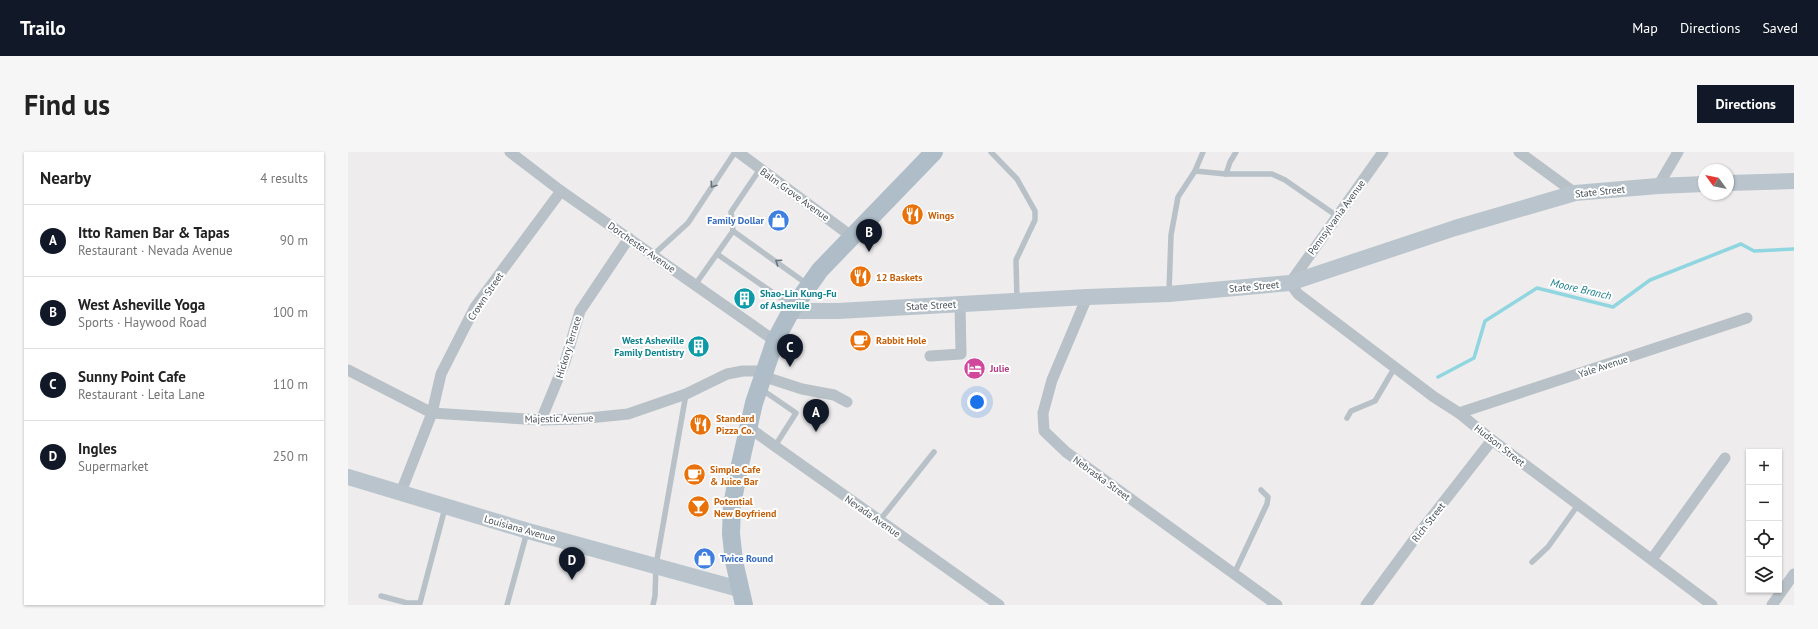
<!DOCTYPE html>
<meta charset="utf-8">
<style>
:root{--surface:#fff;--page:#f6f6f6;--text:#222;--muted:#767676;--line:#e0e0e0;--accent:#111827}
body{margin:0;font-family:"PT Sans",sans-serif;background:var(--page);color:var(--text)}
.controls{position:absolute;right:12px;bottom:12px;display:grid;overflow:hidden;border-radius:0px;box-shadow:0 1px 3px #0004}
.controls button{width:36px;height:36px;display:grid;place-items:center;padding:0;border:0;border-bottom:1px solid var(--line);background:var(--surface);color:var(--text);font:20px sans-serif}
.compass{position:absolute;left:1350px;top:12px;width:36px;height:36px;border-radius:50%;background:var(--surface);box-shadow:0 1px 3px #0004;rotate:303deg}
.you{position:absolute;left:629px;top:250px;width:14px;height:14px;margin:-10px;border:3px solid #fff;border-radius:50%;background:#1a73e8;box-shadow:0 0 0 6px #1a73e833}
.badge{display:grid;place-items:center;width:26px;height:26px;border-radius:50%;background:var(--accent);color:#fff;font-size:13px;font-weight:700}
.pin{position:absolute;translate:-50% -33px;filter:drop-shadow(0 1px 2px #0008)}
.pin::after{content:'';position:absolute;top:21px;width:14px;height:12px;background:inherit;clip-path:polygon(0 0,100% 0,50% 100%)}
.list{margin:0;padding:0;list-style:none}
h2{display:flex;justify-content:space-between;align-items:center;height:52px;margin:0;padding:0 16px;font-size:17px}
h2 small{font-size:13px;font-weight:400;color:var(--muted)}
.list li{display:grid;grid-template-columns:26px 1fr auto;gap:12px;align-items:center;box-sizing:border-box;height:72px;padding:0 16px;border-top:1px solid var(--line)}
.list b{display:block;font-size:15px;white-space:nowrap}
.list p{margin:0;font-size:13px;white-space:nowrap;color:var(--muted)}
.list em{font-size:13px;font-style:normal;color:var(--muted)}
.icon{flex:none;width:22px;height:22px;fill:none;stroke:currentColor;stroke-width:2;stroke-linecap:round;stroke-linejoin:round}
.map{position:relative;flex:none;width:1446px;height:453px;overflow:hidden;border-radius:0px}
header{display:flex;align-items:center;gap:24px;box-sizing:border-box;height:56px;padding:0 20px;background:var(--accent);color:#fff}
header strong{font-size:19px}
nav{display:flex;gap:22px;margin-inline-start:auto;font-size:14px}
.intro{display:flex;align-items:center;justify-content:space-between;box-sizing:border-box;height:96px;padding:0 24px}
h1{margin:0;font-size:28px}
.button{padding:10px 18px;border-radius:0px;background:var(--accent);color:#fff;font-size:14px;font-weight:700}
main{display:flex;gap:24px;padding:0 24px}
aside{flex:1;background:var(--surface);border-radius:0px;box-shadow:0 1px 3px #0004}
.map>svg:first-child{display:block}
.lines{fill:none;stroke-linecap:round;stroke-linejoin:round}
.stream{stroke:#90d6e0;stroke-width:3.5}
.lane{stroke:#b8c1c7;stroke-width:5.5}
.street{stroke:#b8c1c7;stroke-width:11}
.secondary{stroke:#b9c4cc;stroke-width:16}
.primary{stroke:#aebdc8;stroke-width:18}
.oneway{stroke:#687279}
.labels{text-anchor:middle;stroke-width:4;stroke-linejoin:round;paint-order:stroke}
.street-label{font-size:10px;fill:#465057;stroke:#fff}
.food-label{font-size:10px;font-weight:bold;fill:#c56008;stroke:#fff;text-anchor:start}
.shop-label{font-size:10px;font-weight:bold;fill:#366cbe;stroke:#fff;text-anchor:end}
.culture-label{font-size:10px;font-weight:bold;fill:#0d838f;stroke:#fff;text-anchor:start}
.hotel-label{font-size:10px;font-weight:bold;fill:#b23c85;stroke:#fff;text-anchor:start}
.water-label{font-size:11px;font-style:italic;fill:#1b7f8d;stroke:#fff}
</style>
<header>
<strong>Trailo</strong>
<nav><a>Map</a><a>Directions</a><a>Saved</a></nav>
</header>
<div class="intro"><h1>Find us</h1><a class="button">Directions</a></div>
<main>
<aside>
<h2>Nearby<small>4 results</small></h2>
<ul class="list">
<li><span class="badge">A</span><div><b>Itto Ramen Bar &amp; Tapas</b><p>Restaurant · Nevada Avenue</p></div><em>90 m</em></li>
<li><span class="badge">B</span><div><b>West Asheville Yoga</b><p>Sports · Haywood Road</p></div><em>100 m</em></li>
<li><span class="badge">C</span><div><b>Sunny Point Cafe</b><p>Restaurant · Leita Lane</p></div><em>110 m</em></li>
<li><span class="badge">D</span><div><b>Ingles</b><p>Supermarket</p></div><em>250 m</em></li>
</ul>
</aside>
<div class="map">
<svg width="1446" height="453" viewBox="0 0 1446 453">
<rect width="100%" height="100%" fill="#eeecec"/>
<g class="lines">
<path class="stream" d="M1090,225L1126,206L1137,169L1189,136L1265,155L1302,128L1393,92L1406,99L1446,97"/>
<g class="lane">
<path d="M643,0L669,27L687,59V68L668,108L669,148"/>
<path d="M847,19L878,22L882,10L888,0"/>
<path d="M878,22H924L937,28L989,64"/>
<path d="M385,79L459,132"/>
<path d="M369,102L444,154"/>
<path d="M305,103L340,71L387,0"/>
<path d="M347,133L385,79L383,60L412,17"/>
<path d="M821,140L823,83L830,45L847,19L855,0"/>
<path d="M413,237L448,261L427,294"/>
<path d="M999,266L1003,259L1027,249L1047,215"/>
<path d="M532,368L586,300"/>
<path d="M1184,410L1200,395L1230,353"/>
<path d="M886,422L919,352L920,345L913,338"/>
<path d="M33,444L59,451H72L97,356"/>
<path d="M159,453L179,380"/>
<path d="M305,453L307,444L308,413L338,242"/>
</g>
<g class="street">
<path d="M162,0L213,39L427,189"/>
<path d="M390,0L503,84"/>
<path d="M1035,0L942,131L950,142L1086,245L1111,261L1144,288L1364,453"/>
<path d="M1171,0L1227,41"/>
<path d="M1310,34L1330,0"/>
<path d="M739,145L704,228L695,261L696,279L718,300L929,453"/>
<path d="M582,204L613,202L612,152"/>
<path d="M0,218L84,261L193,268L231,267L280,262L338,242L379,222L395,219H416"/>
<path d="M414,224L454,237L486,243L499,250"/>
<path d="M1111,261L1399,166"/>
<path d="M193,268L217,210L232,159L281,86"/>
<path d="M400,275L651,453"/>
<path d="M53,340L84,261L93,222L127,155L213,39"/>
<path d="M1304,407L1377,306"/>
<path d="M1018,453L1065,389L1144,288"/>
<path d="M1424,453L1446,422"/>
</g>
<g class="secondary">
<path d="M1380,31L1446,29"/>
<path d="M443,159H490L739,145L821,142L942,131L1107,76L1227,41L1310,34L1356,32"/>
<path d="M0,325L180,379L391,437"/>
</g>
<path class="primary" d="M396,453L386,409L383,382L384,354L389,326L406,251L427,189L443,159L472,118L586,0"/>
</g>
<defs><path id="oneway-chevron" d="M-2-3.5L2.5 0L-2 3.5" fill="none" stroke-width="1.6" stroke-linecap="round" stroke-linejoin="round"/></defs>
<g class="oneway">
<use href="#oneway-chevron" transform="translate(365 33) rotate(124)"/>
<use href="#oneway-chevron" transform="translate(430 110) rotate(-145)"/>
</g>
<defs>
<symbol id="restaurant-disc" viewBox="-11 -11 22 22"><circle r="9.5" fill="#e8710a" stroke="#fff"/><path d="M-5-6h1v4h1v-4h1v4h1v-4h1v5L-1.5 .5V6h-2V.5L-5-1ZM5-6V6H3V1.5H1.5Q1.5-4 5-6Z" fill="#fff"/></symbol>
<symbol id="shop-disc" viewBox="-11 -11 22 22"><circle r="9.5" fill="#3f7fe0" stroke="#fff"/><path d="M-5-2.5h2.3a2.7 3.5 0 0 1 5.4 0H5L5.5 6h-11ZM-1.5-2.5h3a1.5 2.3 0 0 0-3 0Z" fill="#fff"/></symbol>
<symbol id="building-disc" viewBox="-11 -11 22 22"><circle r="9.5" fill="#0f9aa8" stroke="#fff"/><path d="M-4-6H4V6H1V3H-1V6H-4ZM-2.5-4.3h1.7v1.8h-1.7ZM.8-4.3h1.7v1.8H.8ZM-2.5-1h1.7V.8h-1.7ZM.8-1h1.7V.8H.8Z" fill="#fff"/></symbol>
<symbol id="cafe-disc" viewBox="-11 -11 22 22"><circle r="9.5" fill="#e8710a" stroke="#fff"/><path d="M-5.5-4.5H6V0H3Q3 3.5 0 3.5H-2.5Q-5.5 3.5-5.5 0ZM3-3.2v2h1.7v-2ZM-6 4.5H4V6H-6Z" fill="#fff"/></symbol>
<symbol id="hotel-disc" viewBox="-11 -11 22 22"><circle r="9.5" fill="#d1479c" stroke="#fff"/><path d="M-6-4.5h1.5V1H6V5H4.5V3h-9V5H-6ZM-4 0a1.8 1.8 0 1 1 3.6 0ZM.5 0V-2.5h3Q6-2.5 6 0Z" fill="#fff"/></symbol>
<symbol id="bar-disc" viewBox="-11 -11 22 22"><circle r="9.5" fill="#e8710a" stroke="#fff"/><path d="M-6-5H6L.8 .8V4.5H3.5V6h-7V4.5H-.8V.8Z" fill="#fff"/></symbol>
</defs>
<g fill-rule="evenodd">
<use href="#restaurant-disc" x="552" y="50" width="25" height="25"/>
<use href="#shop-disc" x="418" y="56" width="25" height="25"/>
<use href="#restaurant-disc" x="500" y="112" width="25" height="25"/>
<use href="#building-disc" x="384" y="134" width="25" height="25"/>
<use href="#cafe-disc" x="500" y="176" width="25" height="25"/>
<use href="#building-disc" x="338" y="182" width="25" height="25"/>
<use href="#hotel-disc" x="614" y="204" width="25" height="25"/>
<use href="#restaurant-disc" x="340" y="260" width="25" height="25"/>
<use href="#cafe-disc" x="334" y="310" width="25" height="25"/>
<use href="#bar-disc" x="338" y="342" width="25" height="25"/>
<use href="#shop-disc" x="344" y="394" width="25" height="25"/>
</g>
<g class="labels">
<g class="street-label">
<text transform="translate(1252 39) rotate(-6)" y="4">State Street</text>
<text transform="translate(447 42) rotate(36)" y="4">Balm Grove Avenue</text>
<text transform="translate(988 65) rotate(-54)" y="4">Pennsylvania Avenue</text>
<text transform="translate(294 95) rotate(35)" y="4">Dorchester Avenue</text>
<text transform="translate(906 134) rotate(-5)" y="4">State Street</text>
<text transform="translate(137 144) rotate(-56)" y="4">Crown Street</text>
<text transform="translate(583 153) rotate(-3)" y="4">State Street</text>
<text transform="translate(220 195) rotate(-73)" y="4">Hickory Terrace</text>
<text transform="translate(1255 214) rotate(-18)" y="4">Yale Avenue</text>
<text transform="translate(211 266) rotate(-1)" y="4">Majestic Avenue</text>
<text transform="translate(1152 293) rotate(38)" y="4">Hudson Street</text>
<text transform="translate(754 326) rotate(36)" y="4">Nebraska Street</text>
<text transform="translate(525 364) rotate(35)" y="4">Nevada Avenue</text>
<text transform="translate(1080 370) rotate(-52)" y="4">Rich Street</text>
<text transform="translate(172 376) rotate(16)" y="4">Louisiana Avenue</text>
</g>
<g class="food-label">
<text x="580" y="67">Wings</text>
<text x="528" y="129">12 Baskets</text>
<text x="528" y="192">Rabbit Hole</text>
<text x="368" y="270">Standard<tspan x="368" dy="12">Pizza Co.</tspan></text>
<text x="362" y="321">Simple Cafe<tspan x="362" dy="12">&amp; Juice Bar</tspan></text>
<text x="366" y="353">Potential<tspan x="366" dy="12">New Boyfriend</tspan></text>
</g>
<g class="shop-label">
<text x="416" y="72">Family Dollar</text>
<text x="372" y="410" text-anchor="start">Twice Round</text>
</g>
<g class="culture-label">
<text x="412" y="145">Shao-Lin Kung-Fu<tspan x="412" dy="12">of Asheville</tspan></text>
<text x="336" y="192" text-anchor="end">West Asheville<tspan x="336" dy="12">Family Dentistry</tspan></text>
</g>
<g class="hotel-label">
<text x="642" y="220">Julie</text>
</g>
<g class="water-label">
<text transform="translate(1233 137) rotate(13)" y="4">Moore Branch</text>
</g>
</g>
</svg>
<div class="controls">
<button>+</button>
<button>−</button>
<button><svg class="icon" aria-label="locate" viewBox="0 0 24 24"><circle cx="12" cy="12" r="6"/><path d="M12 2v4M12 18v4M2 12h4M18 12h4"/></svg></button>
<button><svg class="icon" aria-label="layers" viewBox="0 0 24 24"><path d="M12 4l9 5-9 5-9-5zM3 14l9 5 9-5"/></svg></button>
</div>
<svg class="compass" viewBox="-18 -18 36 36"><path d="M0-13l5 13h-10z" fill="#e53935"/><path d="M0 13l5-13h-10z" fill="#767676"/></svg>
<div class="you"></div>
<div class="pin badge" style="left:468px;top:280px">A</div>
<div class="pin badge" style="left:521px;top:100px">B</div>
<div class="pin badge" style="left:442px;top:215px">C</div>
<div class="pin badge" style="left:224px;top:428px">D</div>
</div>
</main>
